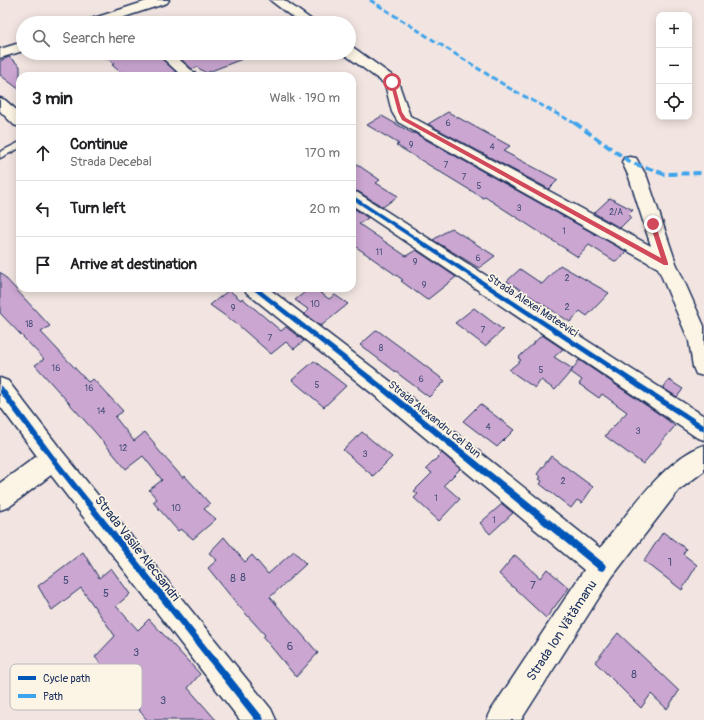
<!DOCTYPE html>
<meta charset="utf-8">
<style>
:root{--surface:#fff;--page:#f6f6f6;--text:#202124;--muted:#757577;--line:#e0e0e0}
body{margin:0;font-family:Pangolin,sans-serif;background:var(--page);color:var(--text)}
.controls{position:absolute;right:12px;top:12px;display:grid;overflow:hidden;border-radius:8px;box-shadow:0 2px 10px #0003}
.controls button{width:36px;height:36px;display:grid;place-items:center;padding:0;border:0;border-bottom:1px solid var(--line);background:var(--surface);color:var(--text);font:20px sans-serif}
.stop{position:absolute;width:12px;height:12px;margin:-9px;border:3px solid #d1495b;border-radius:50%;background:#fff}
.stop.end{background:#d1495b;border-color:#fff;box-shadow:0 1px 4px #0008}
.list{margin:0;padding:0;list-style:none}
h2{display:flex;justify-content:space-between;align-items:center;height:52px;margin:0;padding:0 16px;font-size:17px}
h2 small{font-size:13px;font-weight:400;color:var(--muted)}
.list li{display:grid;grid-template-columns:26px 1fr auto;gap:12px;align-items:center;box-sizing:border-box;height:56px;padding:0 16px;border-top:1px solid var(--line)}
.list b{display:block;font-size:15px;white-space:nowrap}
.list p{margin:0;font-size:13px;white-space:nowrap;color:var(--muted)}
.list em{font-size:13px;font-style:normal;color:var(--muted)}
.icon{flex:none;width:22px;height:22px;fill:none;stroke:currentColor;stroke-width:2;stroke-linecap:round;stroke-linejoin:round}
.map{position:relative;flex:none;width:704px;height:720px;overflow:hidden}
.search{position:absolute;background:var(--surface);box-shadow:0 2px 10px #0003;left:16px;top:16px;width:340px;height:44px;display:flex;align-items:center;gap:10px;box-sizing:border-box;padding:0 14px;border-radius:22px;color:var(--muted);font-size:15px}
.panel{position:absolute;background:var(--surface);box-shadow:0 2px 10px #0003;left:16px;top:72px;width:340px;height:220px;border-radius:12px}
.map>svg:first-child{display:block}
.building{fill:#caa6d0;stroke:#1b2f5e}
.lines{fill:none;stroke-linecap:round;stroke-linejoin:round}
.lane-casing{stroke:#1b2f5e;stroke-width:3}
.street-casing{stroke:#1b2f5e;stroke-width:3}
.lane{fill:#fcf5e5;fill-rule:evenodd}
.street{fill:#fcf5e5;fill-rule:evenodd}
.quiet-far1{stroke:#3da3ed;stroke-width:3;stroke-dasharray:6 3;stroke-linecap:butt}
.quiet{stroke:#3da3ed;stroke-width:4;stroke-dasharray:8 4;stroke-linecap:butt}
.cycleway-casing{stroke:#fcf5e5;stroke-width:2}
.cycleway{fill:#0057b8;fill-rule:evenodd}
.route{fill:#d1495b}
.labels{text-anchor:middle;stroke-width:3.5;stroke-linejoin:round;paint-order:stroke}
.number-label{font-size:9px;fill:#474d7a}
.street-label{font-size:11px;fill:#1b2f5e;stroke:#fcf5e5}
.near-number-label{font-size:11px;fill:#474d7a}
.near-street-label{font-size:13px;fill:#1b2f5e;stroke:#fcf5e5}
.key{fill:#fcf5e5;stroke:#b8babc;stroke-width:1}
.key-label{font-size:11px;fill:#1b2f5e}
</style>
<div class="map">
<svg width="704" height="720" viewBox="0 0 704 720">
<rect width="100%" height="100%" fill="#f2e5e1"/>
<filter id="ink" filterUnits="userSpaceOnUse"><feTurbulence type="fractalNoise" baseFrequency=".025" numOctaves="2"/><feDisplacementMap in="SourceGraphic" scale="8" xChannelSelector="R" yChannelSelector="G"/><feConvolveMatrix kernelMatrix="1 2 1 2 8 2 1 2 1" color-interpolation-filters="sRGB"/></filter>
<g filter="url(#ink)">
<g class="building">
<path d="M100,53H156L178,74L172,76H125L112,65L114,64Z"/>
<path d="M174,53H254L255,54L206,73L197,67L192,69Z"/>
<path d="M9,57L20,66V90L0,75V61Z"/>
<path d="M448,112L510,146L503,151L558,180L549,189L428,124Z"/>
<path d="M382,116L412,133H414L627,252L616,262L589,245L578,257L485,197L483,198L396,145L399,144L367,125Z"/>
<path d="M352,161L380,180L376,183L398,196L383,207L359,192L352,190Z"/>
<path d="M610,198L633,210L628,215L631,217L620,228L594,213Z"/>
<path d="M352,207L368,218L359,224L406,256L416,250L456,277L427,300L401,281L403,280L352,244Z"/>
<path d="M451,228L495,256L479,268L433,240Z"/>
<path d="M560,265L609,293L587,316L580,311L570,322L507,281L520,269L542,284Z"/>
<path d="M0,272L50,326L41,332L88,382L93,379L123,411L115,417L134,441L145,432L155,444L154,445L183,478L185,476L210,504L204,509L216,519L193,539L181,529L178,531L153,502L157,499L149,490L162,480L143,456L126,469L94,431L35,365L44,359L0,313Z"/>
<path d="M310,288H314L329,299L335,295L348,304L321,326L304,314L309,310L295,300Z"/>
<path d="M229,290L241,300L242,298L281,331L286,327L304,341L294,349L286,342L271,354L238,325L210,305Z"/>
<path d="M474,308L503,330L485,346L455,323Z"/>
<path d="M377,330L403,349L445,381L429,397L360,345Z"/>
<path d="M542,335L563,349L554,357L573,369L555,390L541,380L535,388L509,370L521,360L518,358Z"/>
<path d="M579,360L662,416L675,426L643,464L605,436L627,412L602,394L599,398L579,384L582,380L571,372Z"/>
<path d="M314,361L346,386L324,407L292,380Z"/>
<path d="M669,380L683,389L677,397L663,388Z"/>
<path d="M480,404L514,430L497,447L463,421Z"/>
<path d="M362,432L392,457L373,476L343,450Z"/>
<path d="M442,453L460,469L444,485L460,499L439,521L414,498L418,494L414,491L432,473L426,469Z"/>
<path d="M551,456L593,487L582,503L577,500L571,508L540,484L542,481L539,479L541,477L537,474Z"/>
<path d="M502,504L513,513L490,534L480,523Z"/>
<path d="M663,532L686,549L683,554L697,565L682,590L644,561Z"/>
<path d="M224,537L245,562L252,555L268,574L294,551L306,564L270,597L318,653L296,677L263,637L265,635L237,604L208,568L217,560L209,553Z"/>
<path d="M83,552L99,578L111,568L130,594L116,606L138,630L149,619L200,674L188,688L216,720H147L139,710L140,709L95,657L115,636L81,588L52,610L38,586Z"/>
<path d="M515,555L540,578L547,569L569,588L546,618L499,574Z"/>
<path d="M618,633L679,691L667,709L651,694L641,708L595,662Z"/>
</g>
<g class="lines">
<defs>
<path id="lane" d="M20,142V148L0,158V152Z"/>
<g id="street">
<path d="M150,0H169L167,3L106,23H86L88,20Z"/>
<path d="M270,0H284L316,23H300Z"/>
<path d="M23,42V51L0,58V49Z"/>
<path d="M349,47L354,48L397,79L410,116L651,246L629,177L622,162L624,158L630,157L636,158L647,177L676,263L704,326V376L696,374L693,367L689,341L658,268L398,122L392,112L385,84L344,54L349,53Z"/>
<path d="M157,53H172L198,76H182Z"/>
<path d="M0,98L5,100L20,113V127L14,125L0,111Z"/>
<path d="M352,191L358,193L704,416V440L696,437L352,205Z"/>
<path d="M244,288H268L390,381L600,548C628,514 663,460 704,445V471L679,490L612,577L521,720H487L492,709L584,570L374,395L247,293Z"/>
<path d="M0,378L8,381L62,451L271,709L276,720H240L51,475L9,507L0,510V483L37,456L0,406Z"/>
</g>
</defs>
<use href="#lane" class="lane-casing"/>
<use href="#street" class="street-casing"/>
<use href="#lane" class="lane"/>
<use href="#street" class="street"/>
<path class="quiet-far1" d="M370,0L509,88L576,124"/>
<path class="quiet" d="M575,123L630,162L664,174L704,173"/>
<defs>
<g id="cycleway">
<path d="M352,195L704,425V432L352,199Z"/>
<path d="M251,288H258L384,386L605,564L606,567L605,570L602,571L599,570L380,390Z"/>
<path d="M0,385L2,386L55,457L263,717L264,720H255L51,461L0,393Z"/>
</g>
</defs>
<use href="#cycleway" class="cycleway-casing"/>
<use href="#cycleway" class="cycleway"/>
</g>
</g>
<path class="route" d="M392,80L394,82L402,112L406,118L661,258L650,224L655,223L668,263V265H664L402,120L398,112L390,82Z"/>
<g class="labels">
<g class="number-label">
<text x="448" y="126">6</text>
<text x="411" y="148">9</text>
<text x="492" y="150">4</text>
<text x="446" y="168">7</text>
<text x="464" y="180">7</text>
<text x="479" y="189">5</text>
<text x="519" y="211">3</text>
<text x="616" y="215">2/A</text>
<text x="564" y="234">1</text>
<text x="379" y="255">11</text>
<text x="478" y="261">6</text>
<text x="415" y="265">9</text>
<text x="567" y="281">2</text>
<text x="424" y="288">9</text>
<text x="315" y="307">10</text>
<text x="567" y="310">2</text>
<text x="233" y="311">9</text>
<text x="29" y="327">18</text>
<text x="483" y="333">7</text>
<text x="270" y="341">7</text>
<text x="381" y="351">8</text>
<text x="56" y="371">16</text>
<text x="541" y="373">5</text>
<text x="421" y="382">6</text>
<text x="317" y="388">5</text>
<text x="89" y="391">16</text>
<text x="101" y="414">14</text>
<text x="488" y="430">4</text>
<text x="638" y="434">3</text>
<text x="123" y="451">12</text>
<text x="365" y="457">3</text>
<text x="563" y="484">2</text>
<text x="436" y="501">1</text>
<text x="176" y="511">10</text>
<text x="494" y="523">1</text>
</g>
<g class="street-label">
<text transform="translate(533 305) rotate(33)" y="4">Strada Alexei Mateevici</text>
<text transform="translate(435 419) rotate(39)" y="4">Strada Alexandru cel Bun</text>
</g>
<g class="near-number-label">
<text x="670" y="566">1</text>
<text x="243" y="581">8</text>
<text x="233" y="582">8</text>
<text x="66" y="584">5</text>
<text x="533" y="589">7</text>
<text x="106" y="597">5</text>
<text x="290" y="650">6</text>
<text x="136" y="656">3</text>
<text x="634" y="678">8</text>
<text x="163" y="704">3</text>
</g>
<g class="near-street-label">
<text transform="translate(138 548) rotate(52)" y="5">Strada Vasile Alecsandri</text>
<text transform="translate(561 630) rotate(-57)" y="5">Strada Ion Vătămanu</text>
</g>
</g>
<rect x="10" y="664" width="132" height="46" rx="6" class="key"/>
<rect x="18" y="676" width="18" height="4" fill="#0057b8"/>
<rect x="18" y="694" width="18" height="4" fill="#3da3ed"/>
<g class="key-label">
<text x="43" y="682">Cycle path</text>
<text x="43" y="700">Path</text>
</g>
</svg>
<div class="controls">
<button>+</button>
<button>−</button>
<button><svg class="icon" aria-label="locate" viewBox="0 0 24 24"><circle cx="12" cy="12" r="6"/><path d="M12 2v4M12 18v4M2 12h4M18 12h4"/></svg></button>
</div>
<div class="stop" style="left:392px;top:82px"></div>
<div class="stop end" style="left:653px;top:224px"></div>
<div class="search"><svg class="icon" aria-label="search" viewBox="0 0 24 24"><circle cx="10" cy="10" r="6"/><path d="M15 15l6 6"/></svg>Search here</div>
<section class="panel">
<h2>3 min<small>Walk · 190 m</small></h2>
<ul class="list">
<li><svg class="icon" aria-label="ahead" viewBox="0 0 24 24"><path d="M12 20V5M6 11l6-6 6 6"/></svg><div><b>Continue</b><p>Strada Decebal</p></div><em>170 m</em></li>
<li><svg class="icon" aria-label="left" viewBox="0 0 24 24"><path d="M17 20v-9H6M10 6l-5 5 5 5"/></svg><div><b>Turn left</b></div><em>20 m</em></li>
<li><svg class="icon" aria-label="arrive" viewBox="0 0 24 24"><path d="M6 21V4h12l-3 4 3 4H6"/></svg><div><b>Arrive at destination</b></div></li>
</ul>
</section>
</div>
